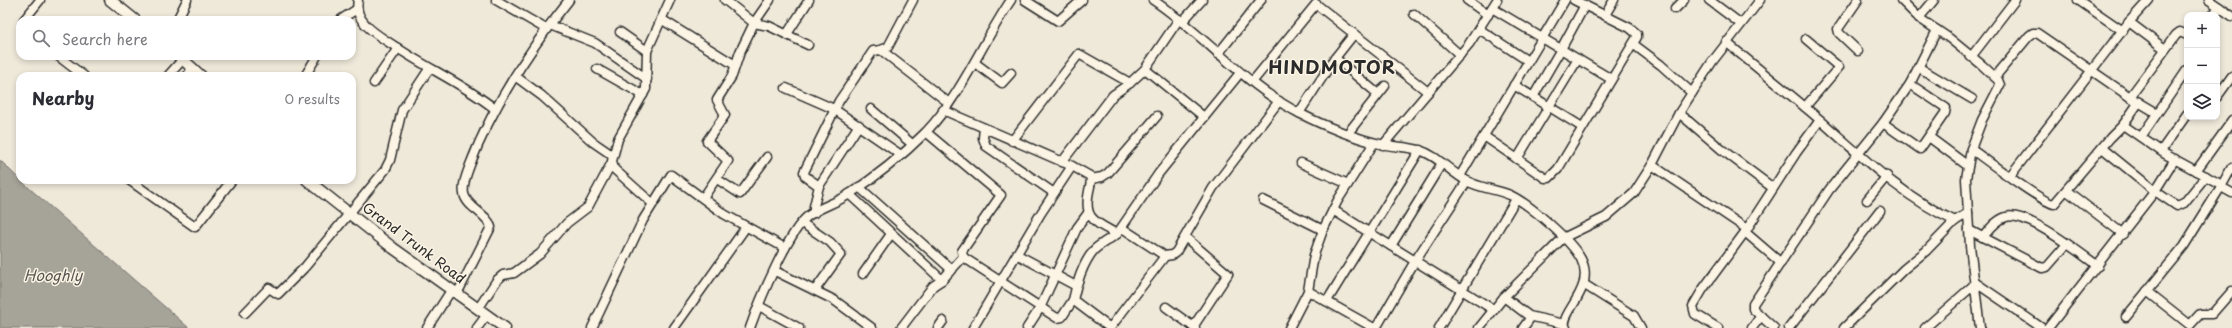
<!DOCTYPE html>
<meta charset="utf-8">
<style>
:root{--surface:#fff;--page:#f7f7f7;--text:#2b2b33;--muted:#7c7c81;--line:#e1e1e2}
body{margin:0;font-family:"Playpen Sans",sans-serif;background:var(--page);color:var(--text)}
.controls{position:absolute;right:12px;top:12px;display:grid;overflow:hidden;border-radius:8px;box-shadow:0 2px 6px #0003}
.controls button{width:36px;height:36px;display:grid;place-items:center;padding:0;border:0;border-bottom:1px solid var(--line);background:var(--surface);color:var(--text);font:20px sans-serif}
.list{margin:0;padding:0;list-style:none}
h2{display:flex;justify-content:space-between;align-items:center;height:52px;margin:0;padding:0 16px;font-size:17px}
h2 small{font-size:13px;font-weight:400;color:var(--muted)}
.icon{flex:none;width:22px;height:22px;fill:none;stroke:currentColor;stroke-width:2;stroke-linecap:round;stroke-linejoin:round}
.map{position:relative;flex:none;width:2232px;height:328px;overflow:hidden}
.search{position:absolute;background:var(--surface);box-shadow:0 2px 6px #0003;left:16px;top:16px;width:340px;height:44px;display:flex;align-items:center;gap:10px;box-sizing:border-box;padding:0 14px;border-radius:12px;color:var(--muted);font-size:15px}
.panel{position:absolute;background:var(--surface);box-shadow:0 2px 6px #0003;left:16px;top:72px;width:340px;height:112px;border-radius:12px}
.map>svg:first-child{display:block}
.water{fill:#a6a399;stroke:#75736d}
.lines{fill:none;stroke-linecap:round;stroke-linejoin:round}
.minor-casing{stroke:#2b2b2b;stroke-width:11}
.major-casing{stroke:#2b2b2b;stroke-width:13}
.minor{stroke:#fcf5e5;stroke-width:8}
.major{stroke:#fcf5e5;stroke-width:10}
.labels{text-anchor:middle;stroke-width:3;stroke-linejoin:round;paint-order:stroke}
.street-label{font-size:14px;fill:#2b2b2b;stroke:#fcf5e5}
.water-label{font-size:15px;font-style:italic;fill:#565552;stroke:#fcf5e5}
.district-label{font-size:18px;font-weight:bold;letter-spacing:1px;fill:#2b2b2b;stroke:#fcf5e5}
</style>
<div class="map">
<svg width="2232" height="328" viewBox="0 0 2232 328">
<rect width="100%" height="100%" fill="#efe9da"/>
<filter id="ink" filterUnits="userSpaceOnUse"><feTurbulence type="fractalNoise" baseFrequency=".025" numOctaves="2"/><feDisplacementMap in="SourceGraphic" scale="8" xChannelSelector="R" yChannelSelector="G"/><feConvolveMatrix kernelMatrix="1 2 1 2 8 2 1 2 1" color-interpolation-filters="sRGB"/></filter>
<g filter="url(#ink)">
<path class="water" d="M0,160L20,180L189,328H0Z"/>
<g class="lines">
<defs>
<g id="minor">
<path d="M358,0C356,9 359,18 366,25C373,33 384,39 393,45C426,68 464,84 495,109"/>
<path d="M496,0L546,29"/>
<path d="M770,0L754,23L769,26L808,45"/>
<path d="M1025,0L1058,21L1082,0"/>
<path d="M1153,0C1204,34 1245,86 1301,114C1322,125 1357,139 1380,144C1393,147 1406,146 1419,150C1437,155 1450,172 1467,181C1479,188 1496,189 1510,195C1529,204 1571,240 1581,259C1597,290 1557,314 1566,328"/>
<path d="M1467,0L1488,15"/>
<path d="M1709,0L1741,24"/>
<path d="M1858,0L1838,29L1839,33L1858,51"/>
<path d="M1901,0L1919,18L1949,38L1982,65L1998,80L2000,85L1982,120L1971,149L1966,179L1970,246L1980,328"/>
<path d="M2078,0L2123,31"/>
<path d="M2209,0L2232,16"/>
<path d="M1492,8L1611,79"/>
<path d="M1675,9L1684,0"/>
<path d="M1414,14L1460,55"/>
<path d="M1605,15L1614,0"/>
<path d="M2213,15L2219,7"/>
<path d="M1919,18L1934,0"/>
<path d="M661,19L735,65"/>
<path d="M24,20L40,0"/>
<path d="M177,20L187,0"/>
<path d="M340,20L357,9"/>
<path d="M1182,22L1202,0"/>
<path d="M2129,22L2165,49"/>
<path d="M550,25L595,43L647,79"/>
<path d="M1479,29L1528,61"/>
<path d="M620,32L647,51"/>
<path d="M787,34L809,0"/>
<path d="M1726,42C1757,68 1789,93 1819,119C1861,156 1904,198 1955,221"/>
<path d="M1633,44L1661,65L1692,93"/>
<path d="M881,50L949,103"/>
<path d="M1218,54L1261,0"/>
<path d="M58,56L84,76"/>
<path d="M1971,57L2015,0"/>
<path d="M1335,58L1378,94"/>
<path d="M975,63L1002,83L1011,73"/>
<path d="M1918,67L1972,99"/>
<path d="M597,69L643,95"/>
<path d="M1145,69L1204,117"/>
<path d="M168,76L183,59"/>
<path d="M187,76L193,68"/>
<path d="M305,76L317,56"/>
<path d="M515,76L542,96L593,142L612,155"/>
<path d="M1995,77L2029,36L2033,33H2037L2130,97L2176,35L2180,32L2187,35"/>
<path d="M1253,81L1316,4L1428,92"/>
<path d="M374,83L398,48"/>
<path d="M1514,85L1582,127"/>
<path d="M786,88L834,109L901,155"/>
<path d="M1533,97L1561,49L1585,5"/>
<path d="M2130,97L2157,113"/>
<path d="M2217,97L2232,76"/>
<path d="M1805,107L1839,67L1806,39"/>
<path d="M871,109L912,144"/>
<path d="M943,110L1072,166L1090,176C1092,181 1090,186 1089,191C1083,219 1095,222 1117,234C1110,239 1100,244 1094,250C1083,263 1076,285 1073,300L1110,328"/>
<path d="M1299,113L1335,58L1354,34"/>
<path d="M1679,113L1721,149L1773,188"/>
<path d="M1883,123L1920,149L1945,113L1946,108L1910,84"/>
<path d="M2123,125L2139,102"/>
<path d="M984,128L983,138L986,146L1054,193"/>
<path d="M926,132L1001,195L962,251L963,257"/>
<path d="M1348,133L1385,86"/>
<path d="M1484,136L1545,178H1549L1558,169L1637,37V34L1630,28L1574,0"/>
<path d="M1929,137L1968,166"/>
<path d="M2141,137L2187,70"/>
<path d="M1012,141L1079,54L1130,83"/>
<path d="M1383,145L1469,44L1497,0"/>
<path d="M1971,149C1985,159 2043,203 2054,204L2110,138L2123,125L2165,154L2222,185L2184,246L2126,317"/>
<path d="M2161,151L2187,114"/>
<path d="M1517,159L1578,59"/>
<path d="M2175,159L2155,191L2177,206L2184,203L2206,176"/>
<path d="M1062,162L1113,95L1130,83L1145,69L1179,19"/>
<path d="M1301,163L1348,184"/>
<path d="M1652,165L1747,229"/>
<path d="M2196,171L2232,121"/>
<path d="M1460,176L1565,0"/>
<path d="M2010,176L2129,22L2149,0"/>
<path d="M717,179L740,194L767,157"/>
<path d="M1091,179L1102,177L1108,173L1157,116"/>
<path d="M129,180L195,227L232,180"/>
<path d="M2222,185L2232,167"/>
<path d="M819,186L859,125"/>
<path d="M859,187L952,270"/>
<path d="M2221,187L2232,193"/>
<path d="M2067,191L2123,234"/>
<path d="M849,194L942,280"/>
<path d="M703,198L728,161L707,141L725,115L717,100L732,76L740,52L754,23L725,0"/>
<path d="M1263,200L1323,230"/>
<path d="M1867,200L1887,176"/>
<path d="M652,203L614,169L612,161L618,139L646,89L647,51L670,0"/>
<path d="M1333,210L1494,310"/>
<path d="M814,213V206L819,186L805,176L804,172L839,101L873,51L881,50L888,47L913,0"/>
<path d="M802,223L830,242L841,254L815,290"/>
<path d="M1969,230L2042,268L2047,267L2067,244"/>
<path d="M1117,234L1159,173L1240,73"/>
<path d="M1185,237L1228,274L1193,327"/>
<path d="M1983,237C1989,230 1996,220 2006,217C2026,210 2081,254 2098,266"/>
<path d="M1391,246L1442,163"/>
<path d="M1018,255L1076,286"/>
<path d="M1165,256L1172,255L1176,252L1213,188L1279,101"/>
<path d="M1781,263L1745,232L1796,153L1820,120"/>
<path d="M775,271L834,300L872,328"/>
<path d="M863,274L891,234"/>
<path d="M1585,285L1634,316L1641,328"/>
<path d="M1308,291L1374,328"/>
<path d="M2147,291L2190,325L2200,314H2212L2232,291"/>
<path d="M457,294L491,227C487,213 467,208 464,194C462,184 467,174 470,165C493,104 529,50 569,0"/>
<path d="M1504,297L1529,316L1564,324"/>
<path d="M1327,301L1420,150"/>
<path d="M759,306L799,328"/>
<path d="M1166,307L1195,328"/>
<path d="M478,309L497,280L503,275L514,273L540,254L567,223L588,207L611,164"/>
<path d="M245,313L269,288L278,294L305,267L385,170L390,160L402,110L429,69"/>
<path d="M427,328L452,289"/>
<path d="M477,328L486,316"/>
<path d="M592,328L643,220L671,175L724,214L785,248"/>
<path d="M674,328L746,227"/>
<path d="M750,328C759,302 788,232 808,216C820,207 836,203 848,195C876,177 903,155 926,132C962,94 982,43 1011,0"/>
<path d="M901,328L933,286L942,280L963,257L1057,318L1062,317L1073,300"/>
<path d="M938,328L943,321"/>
<path d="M973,328L1041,213L1072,166"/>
<path d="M1027,328L1040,308L1077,228L1088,213"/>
<path d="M1110,328L1165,256L1122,228"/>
<path d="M1289,328L1308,291L1314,255L1323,230L1338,200L1374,143"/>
<path d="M1376,328L1415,261L1467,181"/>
<path d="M1439,328L1516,199"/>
<path d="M1479,328L1504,297L1563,238L1606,217L1634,193L1652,165L1679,113L1712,62L1760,0"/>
<path d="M1523,328L1531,317"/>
<path d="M1718,328L1695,314L1693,306L1703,289L1745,232"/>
<path d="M1752,328L1761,316"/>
<path d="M1774,328L1753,309V304L1829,190L1883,123L1910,84L1937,30"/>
<path d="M1789,328L1880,211"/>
<path d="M1844,328L1904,269L1926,251L1955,221L1968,213"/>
<path d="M1925,328L1976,283L2042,328"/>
<path d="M2048,328L2155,191L2102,148"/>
</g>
<g id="major">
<path d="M110,0L135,20"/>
<path d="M179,56L201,76"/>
<path d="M307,180L393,248L505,328"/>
</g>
</defs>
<use href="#minor" class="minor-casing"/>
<use href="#major" class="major-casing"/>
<use href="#minor" class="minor"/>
<use href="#major" class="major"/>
</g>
</g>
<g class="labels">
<g class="street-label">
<text transform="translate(414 243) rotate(37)" y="5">Grand Trunk Road</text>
</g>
<g class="water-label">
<text x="53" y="281">Hooghly</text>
</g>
<g class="district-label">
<text x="1332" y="74">HINDMOTOR</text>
</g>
</g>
</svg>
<div class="controls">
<button>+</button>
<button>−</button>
<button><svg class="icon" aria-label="layers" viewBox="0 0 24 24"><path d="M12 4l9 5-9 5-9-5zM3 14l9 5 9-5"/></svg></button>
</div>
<div class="search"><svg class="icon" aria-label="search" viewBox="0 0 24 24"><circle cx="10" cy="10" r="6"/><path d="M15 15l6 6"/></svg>Search here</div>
<section class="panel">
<h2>Nearby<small>0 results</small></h2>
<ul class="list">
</ul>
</section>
</div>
